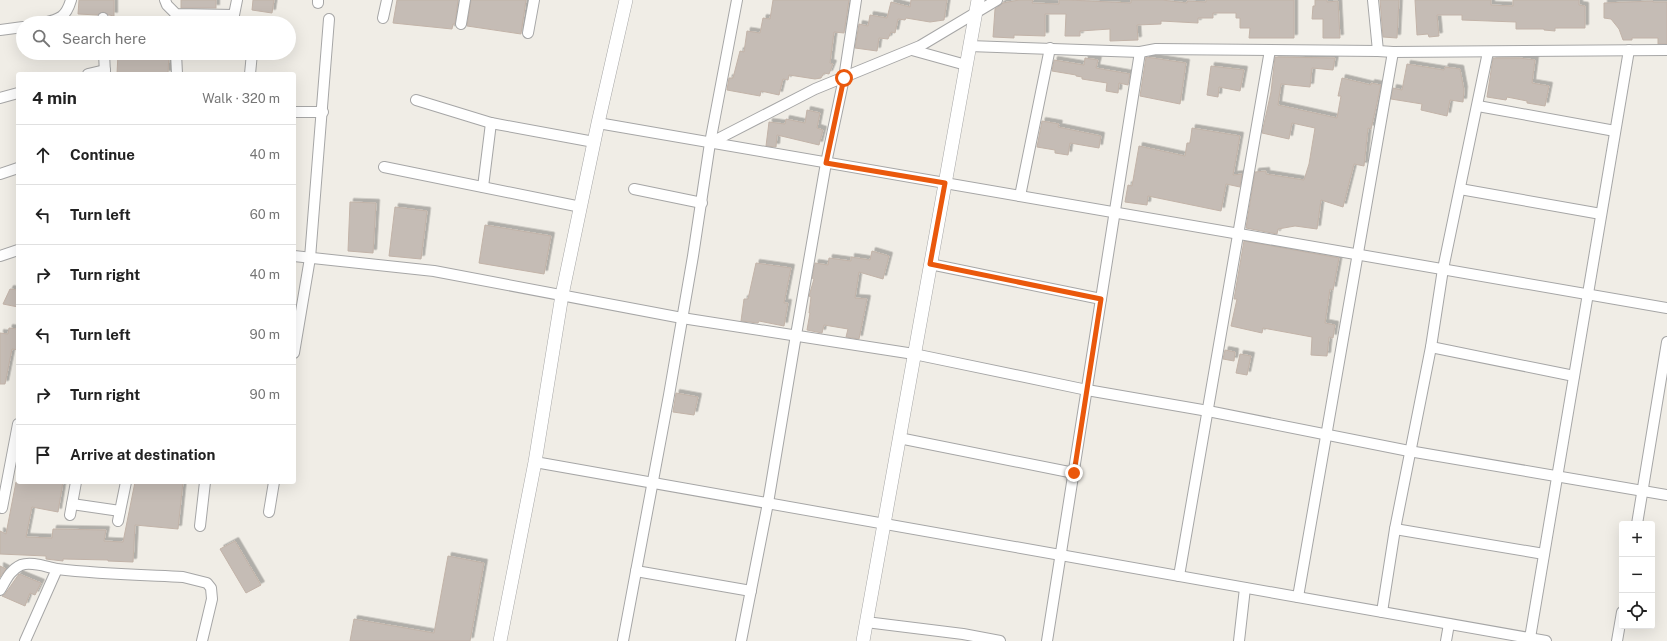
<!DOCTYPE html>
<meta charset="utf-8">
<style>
:root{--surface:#fff;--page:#f6f6f6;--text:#222;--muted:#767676;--line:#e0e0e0}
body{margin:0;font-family:"Public Sans",sans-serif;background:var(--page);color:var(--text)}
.controls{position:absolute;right:12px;bottom:12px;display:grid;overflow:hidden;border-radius:4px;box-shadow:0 4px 16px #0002}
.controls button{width:36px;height:36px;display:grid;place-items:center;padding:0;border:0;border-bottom:1px solid var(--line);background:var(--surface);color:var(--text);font:20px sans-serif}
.stop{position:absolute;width:12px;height:12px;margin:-9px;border:3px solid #ea580c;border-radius:50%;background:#fff}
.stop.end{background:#ea580c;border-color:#fff;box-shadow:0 1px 4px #0008}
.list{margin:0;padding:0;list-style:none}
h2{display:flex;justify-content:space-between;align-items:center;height:52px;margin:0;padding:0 16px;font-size:17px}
h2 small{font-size:13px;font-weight:400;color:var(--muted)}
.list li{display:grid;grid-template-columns:26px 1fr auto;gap:12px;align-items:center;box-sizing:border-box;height:60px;padding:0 16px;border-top:1px solid var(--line)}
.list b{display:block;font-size:15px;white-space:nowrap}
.list em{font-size:13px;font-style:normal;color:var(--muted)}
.icon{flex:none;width:22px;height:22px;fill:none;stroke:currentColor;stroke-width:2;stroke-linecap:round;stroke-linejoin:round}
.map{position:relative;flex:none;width:1667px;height:641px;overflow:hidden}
.search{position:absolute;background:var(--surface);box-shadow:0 4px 16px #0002;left:16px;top:16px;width:280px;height:44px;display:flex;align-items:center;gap:10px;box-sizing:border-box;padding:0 14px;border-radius:22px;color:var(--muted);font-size:15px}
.panel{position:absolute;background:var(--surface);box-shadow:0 4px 16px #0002;left:16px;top:72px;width:280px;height:412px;border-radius:4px}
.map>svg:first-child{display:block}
.building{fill:#c5bcb5;stroke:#c2b3a8;filter:url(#shadow)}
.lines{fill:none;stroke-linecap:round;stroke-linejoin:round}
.minor-casing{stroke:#a6a6a6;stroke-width:12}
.tertiary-casing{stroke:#a6a6a6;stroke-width:14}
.minor{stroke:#fff;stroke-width:10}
.tertiary{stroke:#fff;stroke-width:13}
.route{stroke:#ea580c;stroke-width:5}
</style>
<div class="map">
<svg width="1667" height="641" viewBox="0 0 1667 641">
<defs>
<filter id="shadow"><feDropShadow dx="3.5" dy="-3.5" stdDeviation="0" flood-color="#0004"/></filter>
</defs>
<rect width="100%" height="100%" fill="#f0ede6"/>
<g class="building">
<path d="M79,0H114V16L109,15L103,12L97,15L78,14Z"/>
<rect x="181" y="0" width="35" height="8"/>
<path d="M253,0H274L272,13L252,10Z"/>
<path d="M397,0H458L455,24H453L452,29L393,23Z"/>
<path d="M471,0H526L521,34L467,26Z"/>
<path d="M773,0H849L844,33L834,32L830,63L833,64L829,74L824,73L821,78L815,79L789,75L788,80L783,79L779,95L761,91L760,96L727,90L729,78H733L740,51L744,52L747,31L760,33L763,18L770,19Z"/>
<path d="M911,0H947L944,20L930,22L906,18L905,20L898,19L895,33L891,32L888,39L879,38L877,51L855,48L859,24L868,26L870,15L887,18L891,2L910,7Z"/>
<path d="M1019,0H1033L1032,3L1059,4V0H1069L1131,3V0H1162L1187,3V1L1206,2V0H1294V38H1249L1250,28H1240V18H1236V13H1213V18H1198V23L1161,21V24L1137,25L1138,40L1110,41V29L1080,31V36H1065L1066,14H1045V36L1014,35V38L993,37L995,9L1003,3Z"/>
<path d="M1315,0H1327V2L1338,1L1340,38H1323V19H1312L1313,6H1315Z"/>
<path d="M1380,0H1399L1397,38L1383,37Z"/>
<path d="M1415,0H1491V5L1513,6V0H1579V5L1585,6V28H1555V31L1544,30V29H1516V22L1462,20V15H1437L1439,36L1429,37L1428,34L1417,35Z"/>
<path d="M1653,1V2H1667V44H1658V38H1632V40H1623L1619,29L1611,19L1604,18V3Z"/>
<path d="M118,53H169L168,74H117Z"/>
<path d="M1146,57L1186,63L1180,104L1140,96Z"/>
<path d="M1275,57L1335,58L1333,70L1312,68L1310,87L1281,84L1278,105L1337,118L1341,96H1338L1342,78L1371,85V83L1381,85L1371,129L1368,128L1364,166L1354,164L1343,207L1321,200L1317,229L1295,226L1278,229L1277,234L1246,228L1255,172L1266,171V174L1304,180L1309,164L1315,128L1292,123L1289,139L1262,133L1271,92Z"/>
<path d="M1085,58L1098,60L1096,68L1130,74L1128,85L1119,83L1118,93L1106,91L1107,83L1082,79V77L1076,76V75L1052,71L1054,60L1084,65Z"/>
<path d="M1493,58H1519L1535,60L1532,83L1549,86L1545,106L1527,103V101L1507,97L1506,100L1487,97Z"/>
<path d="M1407,64L1444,70L1445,67L1460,69L1464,90L1463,102L1450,100L1447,116L1421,110L1422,104L1391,99L1393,88L1402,90Z"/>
<path d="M1211,66L1244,70L1240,91L1219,87L1218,97L1207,95Z"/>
<path d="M807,110L820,113L817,128L823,130L819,145L777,135L776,147L766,146L769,122L785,124L786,119L805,123Z"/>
<path d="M1042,121L1059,124L1058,127L1101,136L1099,148L1070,143L1068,155L1055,153V150L1037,147Z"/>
<path d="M1192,128L1240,136L1233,175L1242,174L1240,187L1226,184L1221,211L1148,196L1147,205L1125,202L1128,185L1132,186L1139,146L1185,156L1187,143H1190Z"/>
<path d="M350,202L376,203L373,253L348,251Z"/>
<path d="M395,207L427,211L421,259L389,256Z"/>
<path d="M485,225L551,236L544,274L479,263Z"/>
<path d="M1244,241L1339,258L1333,290L1330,289L1325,323L1335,325L1333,338L1329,337L1327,356L1311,355L1312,337L1263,328L1262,333L1231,326L1237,299H1234Z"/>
<path d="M872,251L889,256L883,279L859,272L855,298L867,299L859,339L846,337L848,329L824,325L822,333L807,330L810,313H809L811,297L809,296L814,279L812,278L815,263L828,265L829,258L851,261V257L870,260Z"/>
<path d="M756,263L791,268L784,303H788L784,326L759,321L758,323L741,321L744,299H748Z"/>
<path d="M10,289L18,290V307L3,304Z"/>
<path d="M9,328L18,329V350L12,349L5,384H0V333L8,334Z"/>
<path d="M1225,350L1235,352L1234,361L1223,359Z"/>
<path d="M1240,354L1251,356L1247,375L1236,373Z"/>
<path d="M676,393L698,397L694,415L673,412Z"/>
<path d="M16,482H63L58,512L32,507L26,537L52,538L53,529L106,530L104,541L123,542L135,482H183L178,529L135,525L133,562L108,561V560L63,559V561L46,559V556L0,554V531L6,534Z"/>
<path d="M235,541L261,585L246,593L220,549Z"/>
<path d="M448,556L484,563L470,641H350L354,619L434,633Z"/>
<path d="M0,566L6,569L0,577Z"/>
<path d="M19,574L41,583L35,595L30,593L25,606L2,596L5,594Z"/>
</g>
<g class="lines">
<defs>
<g id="minor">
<path d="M165,0L167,5L176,14L234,15L237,0"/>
<path d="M1373,0L1378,51"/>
<path d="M318,3V0"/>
<path d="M103,18V23"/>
<path d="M383,18L387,0"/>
<path d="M44,23C60,19 66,17 71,0"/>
<path d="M461,24L465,0"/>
<path d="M0,30L23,27"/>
<path d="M528,33L534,0"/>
<path d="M969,46L1140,52L1156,49L1378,51L1393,52L1667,50"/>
<path d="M912,50L966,65"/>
<path d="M104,53L105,74"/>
<path d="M176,53L177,74"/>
<path d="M88,74L105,70"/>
<path d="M250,74L252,53"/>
<path d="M0,98L18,93"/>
<path d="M416,100L491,123L594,142"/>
<path d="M1478,106L1615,131"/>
<path d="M294,112H323"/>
<path d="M598,123L1667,308"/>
<path d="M710,143L815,89L920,46L997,0"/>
<path d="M384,167L581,207"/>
<path d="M0,174L18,168"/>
<path d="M483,187L491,123"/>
<path d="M634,189L702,203"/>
<path d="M1460,189L1601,214"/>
<path d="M1020,196L1050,48"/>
<path d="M0,256L18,250"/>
<path d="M294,256L434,271L682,318L914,354L1087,390L1208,411L1409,451L1667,495"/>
<path d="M930,264L1101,299"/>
<path d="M1431,347L1574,376"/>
<path d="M294,353L310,258L329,19"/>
<path d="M899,438L1074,473"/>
<path d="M535,462L1546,641"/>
<path d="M72,504L120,511"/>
<path d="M2,508L18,424"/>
<path d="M269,512L274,482"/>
<path d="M70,515L76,482"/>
<path d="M118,521L126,482"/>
<path d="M1637,524L1667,342"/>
<path d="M200,526L205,482"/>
<path d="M1395,529L1544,554"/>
<path d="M636,571L751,591"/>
<path d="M1179,576L1270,50"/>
<path d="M0,590C6,580 10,570 21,565C32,561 46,567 57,569C99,574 142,575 183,577L207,583L211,588L212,599L202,641"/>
<path d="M1298,597L1393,52"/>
<path d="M1382,612L1395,529L1431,347L1443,269L1488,52"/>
<path d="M866,622L963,634L1000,641"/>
<path d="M1530,638L1629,50"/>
<path d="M25,641L57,569"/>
<path d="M623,641L669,395L693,256L710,143L737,0"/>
<path d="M741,641L768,503L796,335L826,163L844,78L856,0"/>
<path d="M1047,641L1140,52"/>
<path d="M1239,641L1245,588"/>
<path d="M1446,641L1449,624"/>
<path d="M1617,641L1622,612"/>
</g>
<g id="tertiary">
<path d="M500,641L535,462L562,295L598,123L626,0"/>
<path d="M863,641L978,0"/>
</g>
</defs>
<use href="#minor" class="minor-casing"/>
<use href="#tertiary" class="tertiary-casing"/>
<use href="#minor" class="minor"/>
<use href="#tertiary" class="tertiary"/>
</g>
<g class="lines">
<path class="route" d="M844,78L826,163L945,183L930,264L1101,299L1074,473"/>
</g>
</svg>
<div class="controls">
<button>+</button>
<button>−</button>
<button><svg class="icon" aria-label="locate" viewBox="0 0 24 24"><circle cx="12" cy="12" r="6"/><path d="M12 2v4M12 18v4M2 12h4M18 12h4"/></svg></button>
</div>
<div class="stop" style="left:844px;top:78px"></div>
<div class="stop end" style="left:1074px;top:473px"></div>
<div class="search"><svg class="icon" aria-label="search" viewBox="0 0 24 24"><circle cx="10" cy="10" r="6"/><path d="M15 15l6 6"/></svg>Search here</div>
<section class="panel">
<h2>4 min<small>Walk · 320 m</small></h2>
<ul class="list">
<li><svg class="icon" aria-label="ahead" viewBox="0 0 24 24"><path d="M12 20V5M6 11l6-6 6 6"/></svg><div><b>Continue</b></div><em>40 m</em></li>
<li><svg class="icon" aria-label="left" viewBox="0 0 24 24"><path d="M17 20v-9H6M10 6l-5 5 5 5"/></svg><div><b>Turn left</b></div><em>60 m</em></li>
<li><svg class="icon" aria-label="right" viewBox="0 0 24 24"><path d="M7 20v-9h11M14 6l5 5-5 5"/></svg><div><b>Turn right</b></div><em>40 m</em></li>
<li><svg class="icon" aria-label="left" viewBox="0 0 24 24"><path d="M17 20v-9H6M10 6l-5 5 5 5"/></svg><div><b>Turn left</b></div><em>90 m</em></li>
<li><svg class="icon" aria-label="right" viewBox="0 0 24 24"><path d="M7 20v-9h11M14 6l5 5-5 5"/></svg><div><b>Turn right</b></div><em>90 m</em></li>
<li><svg class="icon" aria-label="arrive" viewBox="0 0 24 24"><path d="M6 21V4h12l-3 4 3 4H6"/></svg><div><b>Arrive at destination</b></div></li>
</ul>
</section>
</div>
